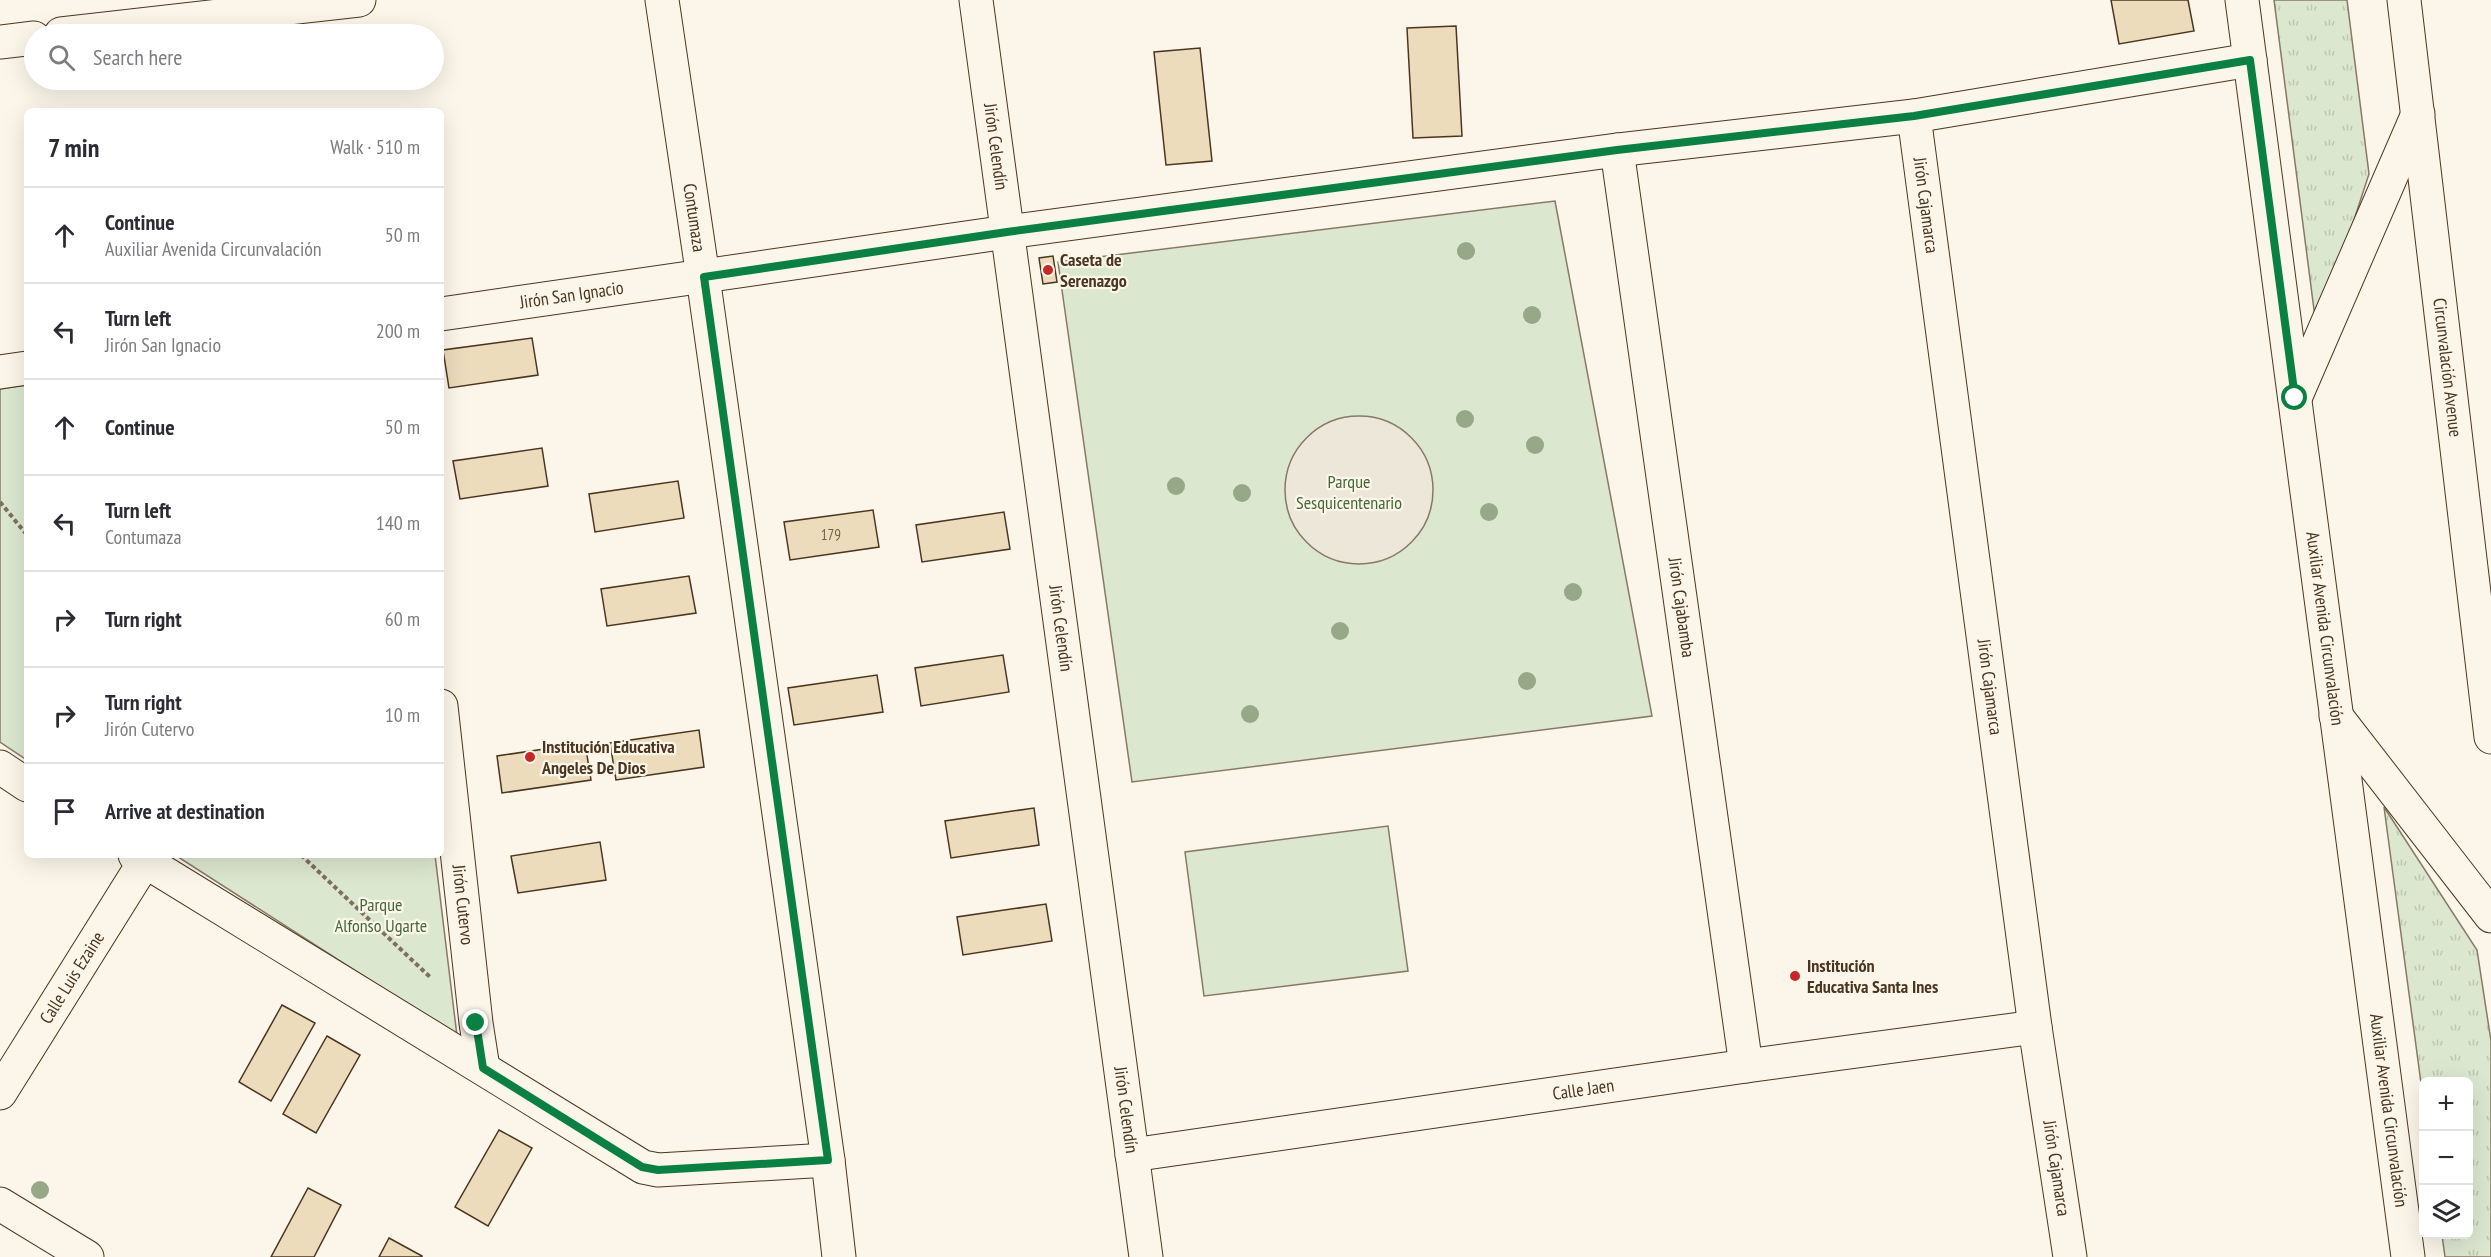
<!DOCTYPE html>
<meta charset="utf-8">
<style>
:root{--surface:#fff;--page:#f2f2f3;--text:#2b2b33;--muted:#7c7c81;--line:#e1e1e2}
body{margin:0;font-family:"PT Sans Narrow",sans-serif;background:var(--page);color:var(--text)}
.controls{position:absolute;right:18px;bottom:18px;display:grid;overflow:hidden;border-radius:9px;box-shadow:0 6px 24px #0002}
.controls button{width:54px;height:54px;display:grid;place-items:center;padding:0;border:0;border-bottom:2px solid var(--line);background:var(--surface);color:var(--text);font:30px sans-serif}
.stop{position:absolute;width:18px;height:18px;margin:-14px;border:4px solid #0b8043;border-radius:50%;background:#fff}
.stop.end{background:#0b8043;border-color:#fff;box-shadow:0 2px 6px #0008}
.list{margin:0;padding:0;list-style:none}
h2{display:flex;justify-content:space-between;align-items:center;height:78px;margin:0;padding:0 24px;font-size:26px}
h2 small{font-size:20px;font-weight:400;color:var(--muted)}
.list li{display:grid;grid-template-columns:39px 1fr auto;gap:18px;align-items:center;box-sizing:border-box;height:96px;padding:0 24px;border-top:2px solid var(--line)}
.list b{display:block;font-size:22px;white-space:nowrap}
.list p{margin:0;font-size:20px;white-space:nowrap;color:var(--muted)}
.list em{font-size:20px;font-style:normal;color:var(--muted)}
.icon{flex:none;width:33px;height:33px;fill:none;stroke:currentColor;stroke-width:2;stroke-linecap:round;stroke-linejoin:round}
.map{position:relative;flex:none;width:2491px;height:1257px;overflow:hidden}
.search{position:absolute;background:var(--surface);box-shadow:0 6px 24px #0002;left:24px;top:24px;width:420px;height:66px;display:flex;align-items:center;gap:15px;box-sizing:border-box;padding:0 21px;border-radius:33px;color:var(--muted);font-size:22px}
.panel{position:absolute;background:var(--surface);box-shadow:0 6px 24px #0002;left:24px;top:108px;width:420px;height:750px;border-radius:9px}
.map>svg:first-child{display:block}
.grass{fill:url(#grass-tufts);stroke:#887966;stroke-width:1.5}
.park{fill:#dce7d0;stroke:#887966;stroke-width:1.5}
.parking{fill:#ede7d9;stroke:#887966;stroke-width:1.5}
.building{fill:#ecdcbc;stroke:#4a3520;stroke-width:1.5}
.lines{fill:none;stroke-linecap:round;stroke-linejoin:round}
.street-casing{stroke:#4a3520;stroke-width:35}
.secondary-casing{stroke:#4a3520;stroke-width:35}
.primary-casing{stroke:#4a3520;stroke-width:35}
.path{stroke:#7f6f5c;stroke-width:4;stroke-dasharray:4.5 3;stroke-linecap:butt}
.street{stroke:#fbf6e9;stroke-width:33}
.secondary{stroke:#fbf6e9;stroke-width:33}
.primary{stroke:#fbf6e9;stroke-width:33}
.tree{fill:#96a887}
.route{stroke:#0b8043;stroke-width:8}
.poi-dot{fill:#c62828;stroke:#fbf6e9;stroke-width:2}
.labels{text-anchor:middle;stroke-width:4.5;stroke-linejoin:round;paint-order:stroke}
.number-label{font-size:15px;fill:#725f47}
.street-label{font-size:18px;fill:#4a3520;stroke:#fbf6e9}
.poi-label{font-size:18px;font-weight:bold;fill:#4a3520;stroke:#fbf6e9;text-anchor:start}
.park-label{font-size:18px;fill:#436837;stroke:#fbf6e9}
</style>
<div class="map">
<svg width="2491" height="1257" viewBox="0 0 2491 1257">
<defs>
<pattern id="grass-tufts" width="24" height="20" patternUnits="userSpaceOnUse" patternTransform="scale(1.5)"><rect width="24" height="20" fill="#dce7d0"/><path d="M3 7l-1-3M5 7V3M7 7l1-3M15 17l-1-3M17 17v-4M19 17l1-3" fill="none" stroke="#bec7b2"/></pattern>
</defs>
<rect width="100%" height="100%" fill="#fbf6e9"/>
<g class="grass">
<path d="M2274,0H2347L2369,174L2317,333Z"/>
<path d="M2384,807L2477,950L2491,1041V1257H2445L2442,1235L2468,1234V1082H2424L2423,1098Z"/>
</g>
<g class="park">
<path d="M1555,201L1652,716L1132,782L1058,262Z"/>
<path d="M27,385V760L0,742V389Z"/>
<path d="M1388,826L1408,971L1204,996L1185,852Z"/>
<path d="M175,855H435L457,1036Z"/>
</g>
<circle class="parking" cx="1359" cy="490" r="74"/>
<g class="building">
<path d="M2111,0H2188L2194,31L2119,44Z"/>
<path d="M1456,26L1462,136L1413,138L1407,28Z"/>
<path d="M1200,48L1212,161L1166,165L1154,52Z"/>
<path d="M1053,256L1057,282L1043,284L1039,258Z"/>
<path d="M532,338L538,375L449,388L443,350Z"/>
<path d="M542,448L548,486L460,499L453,461Z"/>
<path d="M678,481L684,518L595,532L589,494Z"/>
<path d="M873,510L879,547L790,560L784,522Z"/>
<path d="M1004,512L1010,549L922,562L916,525Z"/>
<path d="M689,576L696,613L607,626L601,589Z"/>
<path d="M1003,655L1009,692L921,706L915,668Z"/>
<path d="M877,675L883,712L794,725L788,688Z"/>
<path d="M699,730L704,767L616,780L610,743Z"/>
<path d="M585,743L591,780L502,793L497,756Z"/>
<path d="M1034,808L1039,845L951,858L945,821Z"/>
<path d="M600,842L606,880L518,893L511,856Z"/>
<path d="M1046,904L1052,941L963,955L957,917Z"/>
<path d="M282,1005L315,1023L271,1101L239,1082Z"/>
<path d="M327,1036L360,1055L316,1133L283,1114Z"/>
<path d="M499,1130L532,1148L488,1226L455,1207Z"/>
<path d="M308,1188L341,1205L314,1257H271Z"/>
<path d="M389,1238L422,1256V1257H379Z"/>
</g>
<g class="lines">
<defs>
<g id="street">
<path id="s1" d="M662,0L703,277L828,1160L839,1257"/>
<path id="s2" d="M976,0L1146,1257"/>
<path d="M61,34L359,0"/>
<path d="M0,42L34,38"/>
<path id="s3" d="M1914,116L2035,1027L2070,1257"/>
<path id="s4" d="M1617,150L1746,1066"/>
<path id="s5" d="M441,314L1007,232L1617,150L1914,116L2250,60"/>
<path d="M0,372L27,368"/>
<path id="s6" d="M441,706L476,1023L483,1068"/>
<path d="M0,767L27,785"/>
<path d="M135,855L643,1167L658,1170L828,1160"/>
<path id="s7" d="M0,1093L145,861"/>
<path id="s8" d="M1132,1155L1746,1066L2035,1027"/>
<path d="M0,1204L87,1257"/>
</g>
<g id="secondary">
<path id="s9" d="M2242,0L2408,1257"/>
</g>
<g id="primary">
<path id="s10" d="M2404,0L2491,737"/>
<path d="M2295,398L2418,114"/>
<path d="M2336,716L2491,916"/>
</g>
</defs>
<use href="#street" class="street-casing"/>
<use href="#secondary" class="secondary-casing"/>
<use href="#primary" class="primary-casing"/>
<g class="path">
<path d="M0,502L27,535"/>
<path d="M301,855L431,978"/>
</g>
<use href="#street" class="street"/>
<use href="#secondary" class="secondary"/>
<use href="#primary" class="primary"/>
</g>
<g class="tree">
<circle cx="1466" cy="251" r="9"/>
<circle cx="1532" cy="315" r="9"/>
<circle cx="1465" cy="419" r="9"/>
<circle cx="1535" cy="445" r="9"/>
<circle cx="1176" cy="486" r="9"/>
<circle cx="1242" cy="493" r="9"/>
<circle cx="1489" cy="512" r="9"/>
<circle cx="1573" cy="592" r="9"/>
<circle cx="1340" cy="631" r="9"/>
<circle cx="1527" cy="681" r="9"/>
<circle cx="1250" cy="714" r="9"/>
<circle cx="40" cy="1190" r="9"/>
</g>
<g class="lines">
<path class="route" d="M476,1023L483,1068L642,1167L658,1170L828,1160L704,277L1007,232L1617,150L1914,116L2250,60L2295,398"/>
</g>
<g class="poi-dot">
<circle cx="1048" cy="270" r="6"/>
<circle cx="530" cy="757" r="6"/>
<circle cx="1795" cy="976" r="6"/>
</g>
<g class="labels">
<g class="number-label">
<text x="831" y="540">179</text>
</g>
<g class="street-label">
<text dy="6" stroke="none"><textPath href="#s2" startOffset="148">Jirón Celendín</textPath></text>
<text dy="6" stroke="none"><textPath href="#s3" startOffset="90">Jirón Cajamarca</textPath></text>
<text dy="6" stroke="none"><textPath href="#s1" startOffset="220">Contumaza</textPath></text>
<text dy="6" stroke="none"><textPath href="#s5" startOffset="132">Jirón San Ignacio</textPath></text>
<text dy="6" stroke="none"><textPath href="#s10" startOffset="370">Circunvalación Avenue</textPath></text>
<text dy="6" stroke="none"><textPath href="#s4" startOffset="462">Jirón Cajabamba</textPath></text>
<text dy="6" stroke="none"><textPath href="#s2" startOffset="634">Jirón Celendín</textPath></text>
<text dy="6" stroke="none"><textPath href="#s9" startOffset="634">Auxiliar Avenida Circunvalación</textPath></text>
<text dy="6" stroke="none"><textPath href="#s3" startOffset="576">Jirón Cajamarca</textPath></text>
<text dy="6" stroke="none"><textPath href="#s6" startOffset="200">Jirón Cutervo</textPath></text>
<text dy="6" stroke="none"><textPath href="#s7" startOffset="136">Calle Luis Ezaine</textPath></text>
<text dy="6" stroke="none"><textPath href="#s8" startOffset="456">Calle Jaen</textPath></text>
<text dy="6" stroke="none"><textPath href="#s2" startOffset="1120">Jirón Celendín</textPath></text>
<text dy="6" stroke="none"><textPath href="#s9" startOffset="1120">Auxiliar Avenida Circunvalación</textPath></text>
<text dy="6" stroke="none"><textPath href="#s3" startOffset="1062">Jirón Cajamarca</textPath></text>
</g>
<g class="poi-label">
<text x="1060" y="266">Caseta de<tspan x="1060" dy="21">Serenazgo</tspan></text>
<text x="542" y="753">Institución Educativa<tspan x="542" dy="21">Angeles De Dios</tspan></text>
<text x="1807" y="972">Institución<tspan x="1807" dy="21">Educativa Santa Ines</tspan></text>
</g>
<g class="park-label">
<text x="1349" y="488">Parque<tspan x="1349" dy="21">Sesquicentenario</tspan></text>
<text x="381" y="911">Parque<tspan x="381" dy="21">Alfonso Ugarte</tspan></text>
</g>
</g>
</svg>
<div class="controls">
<button>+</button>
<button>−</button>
<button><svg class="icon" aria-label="layers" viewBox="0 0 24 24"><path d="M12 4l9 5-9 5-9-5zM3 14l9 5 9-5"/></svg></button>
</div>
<div class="stop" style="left:2295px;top:398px"></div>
<div class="stop end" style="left:476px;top:1023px"></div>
<div class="search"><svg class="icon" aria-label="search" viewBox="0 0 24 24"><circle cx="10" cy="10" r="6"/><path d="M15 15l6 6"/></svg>Search here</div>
<section class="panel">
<h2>7 min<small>Walk · 510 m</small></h2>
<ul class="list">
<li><svg class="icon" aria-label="ahead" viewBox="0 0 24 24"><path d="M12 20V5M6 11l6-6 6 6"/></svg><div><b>Continue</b><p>Auxiliar Avenida Circunvalación</p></div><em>50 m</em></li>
<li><svg class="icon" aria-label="left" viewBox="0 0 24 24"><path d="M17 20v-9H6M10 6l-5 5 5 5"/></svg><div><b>Turn left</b><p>Jirón San Ignacio</p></div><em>200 m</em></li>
<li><svg class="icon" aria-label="ahead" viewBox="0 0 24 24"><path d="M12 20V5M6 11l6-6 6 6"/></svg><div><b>Continue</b></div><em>50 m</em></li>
<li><svg class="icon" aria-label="left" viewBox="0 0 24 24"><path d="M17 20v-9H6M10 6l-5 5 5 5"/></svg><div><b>Turn left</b><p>Contumaza</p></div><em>140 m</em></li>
<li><svg class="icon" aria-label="right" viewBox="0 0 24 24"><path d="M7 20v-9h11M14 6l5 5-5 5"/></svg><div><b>Turn right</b></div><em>60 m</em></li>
<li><svg class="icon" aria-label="right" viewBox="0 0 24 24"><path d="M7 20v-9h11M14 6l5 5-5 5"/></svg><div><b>Turn right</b><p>Jirón Cutervo</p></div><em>10 m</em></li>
<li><svg class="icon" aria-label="arrive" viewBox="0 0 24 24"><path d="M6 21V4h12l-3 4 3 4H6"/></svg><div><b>Arrive at destination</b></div></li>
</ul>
</section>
</div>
